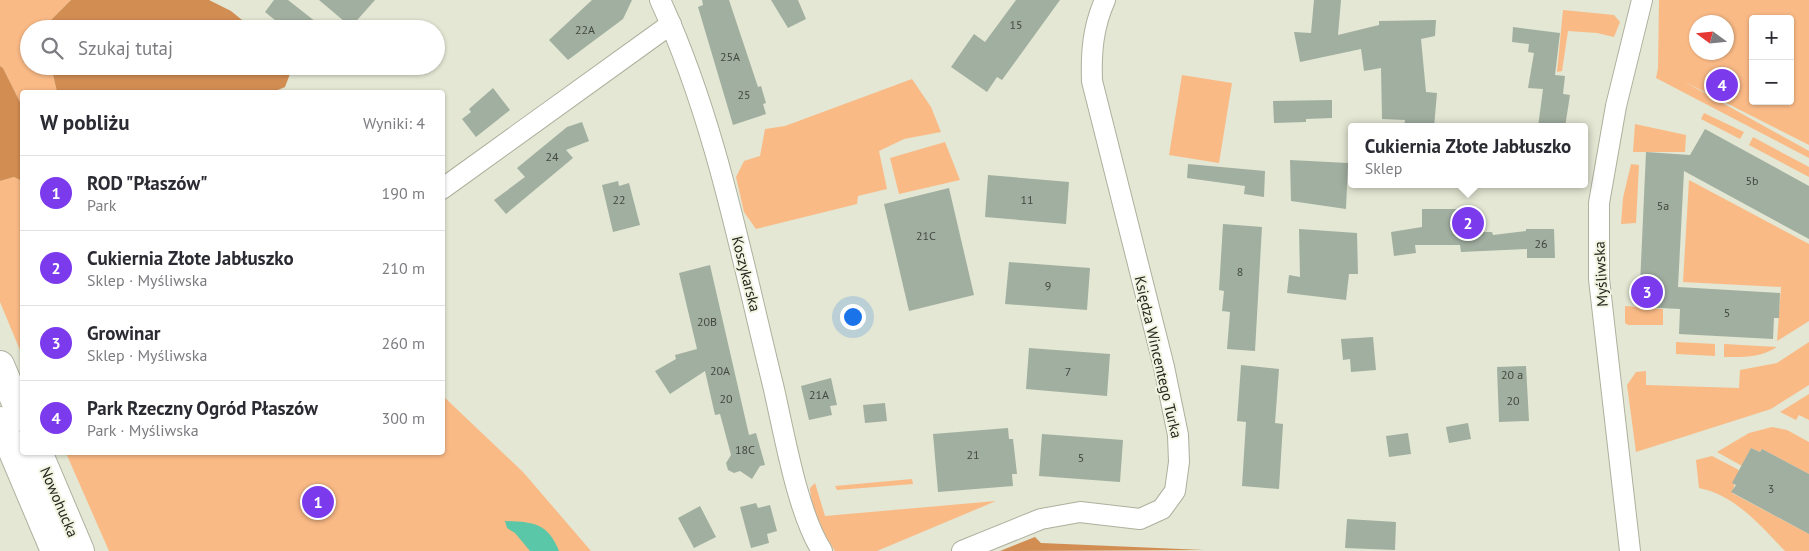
<!DOCTYPE html>
<html lang="pl">
<meta charset="utf-8">
<style>
:root{--surface:#fff;--page:#f7f7f7;--text:#2b2b33;--muted:#7c7c81;--line:#e1e1e2;--accent:#7c3aed}
body{margin:0;font-family:"PT Sans",sans-serif;background:var(--page);color:var(--text)}
.controls{position:absolute;right:15px;top:15px;display:grid;overflow:hidden;border-radius:5px;box-shadow:0 1px 4px #0004}
.controls button{width:45px;height:45px;display:grid;place-items:center;padding:0;border:0;border-bottom:1px solid var(--line);background:var(--surface);color:var(--text);font:25px sans-serif}
.compass{position:absolute;left:1689px;top:15px;width:45px;height:45px;border-radius:50%;background:var(--surface);box-shadow:0 1px 4px #0004;rotate:285deg}
.you{position:absolute;left:852px;top:316px;width:18px;height:18px;margin:-12px;border:4px solid #fff;border-radius:50%;background:#1a73e8;box-shadow:0 0 0 8px #1a73e833}
.badge{display:grid;place-items:center;width:32px;height:32px;border-radius:50%;background:var(--accent);color:#fff;font-size:16px;font-weight:700}
.pin{position:absolute;translate:-50% -50%;border:2px solid #fff;box-shadow:0 1px 5px #0006}
.popup{position:absolute;left:1348px;top:123px;width:240px;height:65px;box-sizing:border-box;display:grid;place-content:center;border-radius:5px;background:var(--surface);filter:drop-shadow(0 1px 4px #0005);font-size:16px;white-space:nowrap;color:var(--muted)}
.popup b{font-size:19px;color:var(--text)}
.popup::after{content:'';position:absolute;left:50%;top:100%;margin-left:-10px;border:10px solid transparent;border-top-color:var(--surface)}
.list{margin:0;padding:0;list-style:none}
h2{display:flex;justify-content:space-between;align-items:center;height:65px;margin:0;padding:0 20px;font-size:21px}
h2 small{font-size:16px;font-weight:400;color:var(--muted)}
.list li{display:grid;grid-template-columns:32px 1fr auto;gap:15px;align-items:center;box-sizing:border-box;height:75px;padding:0 20px;border-top:1px solid var(--line)}
.list b{display:block;font-size:19px;white-space:nowrap}
.list p{margin:0;font-size:16px;white-space:nowrap;color:var(--muted)}
.list em{font-size:16px;font-style:normal;color:var(--muted)}
.icon{flex:none;width:28px;height:28px;fill:none;stroke:currentColor;stroke-width:2;stroke-linecap:round;stroke-linejoin:round}
.map{position:relative;flex:none;width:1809px;height:551px;overflow:hidden}
.search{position:absolute;background:var(--surface);box-shadow:0 1px 4px #0004;left:20px;top:20px;width:425px;height:55px;display:flex;align-items:center;gap:12px;box-sizing:border-box;padding:0 18px;border-radius:28px;color:var(--muted);font-size:19px}
.panel{position:absolute;background:var(--surface);box-shadow:0 1px 4px #0004;left:20px;top:90px;width:425px;height:365px;border-radius:5px}
.map>svg:first-child{display:block}
.green{fill:#faba86;fill-rule:evenodd}
.forest{fill:#d28d53}
.water{fill:#5ac8a8}
.building{fill:#a1afa0}
.lines{fill:none;stroke-linecap:round;stroke-linejoin:round}
.minor-casing{stroke:#adb09d;stroke-width:22}
.secondary-casing{stroke:#adb09d;stroke-width:30}
.minor{stroke:#fff;stroke-width:20}
.secondary{stroke:#fff;stroke-width:28}
.labels{text-anchor:middle;stroke-width:4;stroke-linejoin:round;paint-order:stroke}
.number-label{font-size:12px;fill:#43483e}
.street-label{font-size:15px;fill:#24261e;stroke:#f0f4e0}
</style>
<div class="map">
<svg width="1809" height="551" viewBox="0 0 1809 551">
<rect width="100%" height="100%" fill="#e3e7d3"/>
<g class="green">
<path d="M0,0H71L47,24V29H29V66H51L57,92H22V106L3,68L0,66Z"/>
<path d="M1659,0H1809V145L1683,81L1809,151V158L1656,78L1658,68ZM1753,19H1790V101H1753ZM1696,22H1726V52H1696Z"/>
<path d="M1563,10L1614,15L1620,22L1614,37L1597,33L1568,31L1562,71L1557,72Z"/>
<path d="M1182,75L1232,83L1219,163L1169,155Z"/>
<path d="M912,79L931,107L941,132L904,139L879,151L887,189L858,196L857,204L756,229L744,212L736,177L744,161L760,156L765,129L785,126Z"/>
<path d="M1704,113L1744,132L1740,139L1701,119Z"/>
<path d="M1635,124L1686,135L1685,152H1633Z"/>
<path d="M1753,137L1809,167V177L1749,145Z"/>
<path d="M945,142L960,180L899,194L890,158Z"/>
<path d="M1631,164L1639,165L1636,223L1621,224L1623,198Z"/>
<path d="M14,177L22,181V355L0,302V181Z"/>
<path d="M1689,180L1809,244V321L1777,341L1781,287L1683,282Z"/>
<path d="M1625,306L1663,309V325H1628L1625,323Z"/>
<path d="M1676,342L1715,344V356L1676,354Z"/>
<path d="M1809,342V385L1771,409L1636,452L1627,385L1636,372L1646,371V385L1739,388L1740,370L1777,363Z"/>
<path d="M1724,344L1777,347C1760,358 1744,357 1724,357Z"/>
<path d="M1809,394V420L1799,415L1796,420L1780,412Z"/>
<path d="M443,396L523,472L591,551H109L66,453L442,452Z"/>
<path d="M1772,427L1787,430L1809,442V474L1762,449L1760,452L1751,448L1742,466L1717,452L1749,433Z"/>
<path d="M1712,456L1739,470L1732,493L1809,534V551H1785C1761,526 1735,495 1699,488L1696,460Z"/>
<path d="M912,479L913,484L837,490L835,486Z"/>
<path d="M815,483L825,516L996,501L877,551H835C823,533 811,509 810,488Z"/>
</g>
<g class="forest">
<path d="M71,0H209L231,11L253,29H47V24Z"/>
<path d="M0,66L3,68L22,106V181L14,177L0,181Z"/>
<path d="M51,66H293L285,87L273,92H57Z"/>
<path d="M1035,537L1041,543L1204,550L1000,551Z"/>
</g>
<path class="water" d="M505,521C533,522 548,523 559,551H530L515,533L507,528Z"/>
<g class="building">
<path d="M274,0H288L325,29H286L265,12Z"/>
<path d="M319,0H375L351,27Z"/>
<path d="M592,0H632L623,19L568,60L549,40Z"/>
<path d="M702,0H729L758,87L761,86L766,103L763,104L766,114L733,125L698,7L703,5Z"/>
<path d="M771,0H798L806,19L788,28Z"/>
<path d="M1016,0H1060L1002,80L997,77L987,92L951,67L974,34L985,42Z"/>
<path d="M1314,0H1341L1338,35L1379,25V21L1436,20L1435,36L1421,39L1426,92L1437,93L1434,127H1404L1405,120L1382,119L1381,68L1364,71L1361,49L1300,62L1294,32L1311,33Z"/>
<path d="M1513,27L1560,33L1555,75L1565,76L1563,94L1570,95L1565,127H1538L1543,89L1528,88L1534,53L1528,52L1529,44L1512,42Z"/>
<path d="M493,88L510,110L476,137L462,119L471,112L469,109Z"/>
<path d="M1332,100V118L1306,119V122L1274,123L1273,101Z"/>
<path d="M582,122L589,141L566,150L573,158L506,214L494,200L525,177L517,168L567,127Z"/>
<path d="M1705,129L1809,186V239L1684,171L1678,287L1780,293L1779,318H1774L1773,339L1679,334L1680,309L1639,307L1646,152L1690,155Z"/>
<path d="M1290,160L1348,163L1346,209L1291,201Z"/>
<path d="M1188,164L1265,171L1264,197L1244,194L1245,186L1187,178Z"/>
<path d="M988,175L1069,182L1066,224L985,217Z"/>
<path d="M618,181L619,186L629,183L640,225L613,232L602,185Z"/>
<path d="M949,188L974,295L909,311L884,204Z"/>
<path d="M1422,209H1462V224H1466L1467,232H1492L1493,235L1526,231V229H1554L1555,258H1527V249L1461,252L1460,245H1415L1416,253L1394,256L1391,232L1422,227Z"/>
<path d="M1223,224L1262,227L1255,351L1227,349L1230,312L1222,311L1224,291L1219,290Z"/>
<path d="M1299,229L1357,233L1358,274H1349L1346,300L1287,293L1289,275L1300,277Z"/>
<path d="M1009,262L1090,268L1087,310L1005,304Z"/>
<path d="M710,265L749,435L756,433L765,465L760,466L752,479L740,471L734,473L728,470L726,463L731,455L720,414L715,415L705,371L670,394L655,371L676,359L675,355L697,349L679,273Z"/>
<path d="M1373,337L1376,370L1351,372L1350,359L1343,360L1341,339Z"/>
<path d="M1029,348L1110,354L1107,396L1026,389Z"/>
<path d="M1241,365L1279,369L1275,423L1283,424L1279,489L1242,486L1246,422L1237,421Z"/>
<path d="M1526,366L1529,421L1499,422L1497,367Z"/>
<path d="M831,378L837,405L830,406L832,415L809,420L801,386Z"/>
<path d="M885,403L887,421L865,423L863,405Z"/>
<path d="M1468,423L1471,439L1449,443L1446,427Z"/>
<path d="M1008,428L1009,439H1013L1017,474H1012L1013,486L938,492L933,434Z"/>
<path d="M1408,433L1411,454L1389,457L1386,436Z"/>
<path d="M1042,434L1123,440L1120,482L1039,476Z"/>
<path d="M1751,448L1760,452L1762,449L1809,474V534L1731,492L1736,485L1732,483Z"/>
<path d="M756,503L758,508L770,505L777,531L767,534L769,543L751,548L740,507Z"/>
<path d="M700,506L716,537L694,548L678,518Z"/>
<path d="M1347,519L1396,522L1395,550L1345,548Z"/>
</g>
<g class="lines">
<defs>
<g id="minor">
<path d="M660,0C716,121 741,256 773,385C784,432 797,512 822,551"/>
<path d="M442,189L671,24"/>
<path d="M962,551L1041,519L1080,512L1140,519L1162,509L1175,491L1179,462L1178,435L1164,367L1092,81C1091,52 1093,27 1105,0"/>
<path d="M1630,551L1599,279V203L1616,106L1642,0"/>
</g>
<g id="secondary">
<path d="M0,365L22,417"/>
<path d="M0,421L55,551"/>
<path d="M38,452L80,551"/>
</g>
</defs>
<use href="#minor" class="minor-casing"/>
<use href="#secondary" class="secondary-casing"/>
<use href="#minor" class="minor"/>
<use href="#secondary" class="secondary"/>
</g>
<g class="labels">
<g class="number-label">
<text x="1016" y="29">15</text>
<text x="585" y="34">22A</text>
<text x="730" y="61">25A</text>
<text x="744" y="99">25</text>
<text x="552" y="161">24</text>
<text x="1752" y="185">5b</text>
<text x="619" y="204">22</text>
<text x="1027" y="204">11</text>
<text x="1663" y="210">5a</text>
<text x="926" y="240">21C</text>
<text x="1541" y="248">26</text>
<text x="1240" y="276">8</text>
<text x="1048" y="290">9</text>
<text x="1727" y="317">5</text>
<text x="707" y="326">20B</text>
<text x="720" y="375">20A</text>
<text x="1068" y="376">7</text>
<text x="1512" y="379">20 a</text>
<text x="819" y="399">21A</text>
<text x="726" y="403">20</text>
<text x="1513" y="405">20</text>
<text x="745" y="454">18C</text>
<text x="973" y="459">21</text>
<text x="1081" y="462">5</text>
<text x="1771" y="493">3</text>
</g>
<g class="street-label">
<text transform="translate(746 274) rotate(76)" y="5">Koszykarska</text>
<text transform="translate(1601 274) rotate(-93)" y="5">Myśliwska</text>
<text transform="translate(1158 357) rotate(77)" y="5">Księdza Wincentego Turka</text>
<text transform="translate(59 502) rotate(67)" y="5">Nowohucka</text>
</g>
</g>
</svg>
<div class="controls">
<button>+</button>
<button>−</button>
</div>
<svg class="compass" viewBox="-18 -18 36 36"><path d="M0-13l5 13h-10z" fill="#e53935"/><path d="M0 13l5-13h-10z" fill="#7c7c81"/></svg>
<div class="you"></div>
<div class="pin badge" style="left:318px;top:502px">1</div>
<div class="pin badge" style="left:1468px;top:223px">2</div>
<div class="popup"><b>Cukiernia Złote Jabłuszko</b>Sklep</div>
<div class="pin badge" style="left:1647px;top:292px">3</div>
<div class="pin badge" style="left:1722px;top:85px">4</div>
<div class="search"><svg class="icon" aria-label="search" viewBox="0 0 24 24"><circle cx="10" cy="10" r="6"/><path d="M15 15l6 6"/></svg>Szukaj tutaj</div>
<section class="panel">
<h2>W pobliżu<small>Wyniki: 4</small></h2>
<ul class="list">
<li><span class="badge">1</span><div><b>ROD &quot;Płaszów&quot;</b><p>Park</p></div><em>190 m</em></li>
<li><span class="badge">2</span><div><b>Cukiernia Złote Jabłuszko</b><p>Sklep · Myśliwska</p></div><em>210 m</em></li>
<li><span class="badge">3</span><div><b>Growinar</b><p>Sklep · Myśliwska</p></div><em>260 m</em></li>
<li><span class="badge">4</span><div><b>Park Rzeczny Ogród Płaszów</b><p>Park · Myśliwska</p></div><em>300 m</em></li>
</ul>
</section>
</div>
